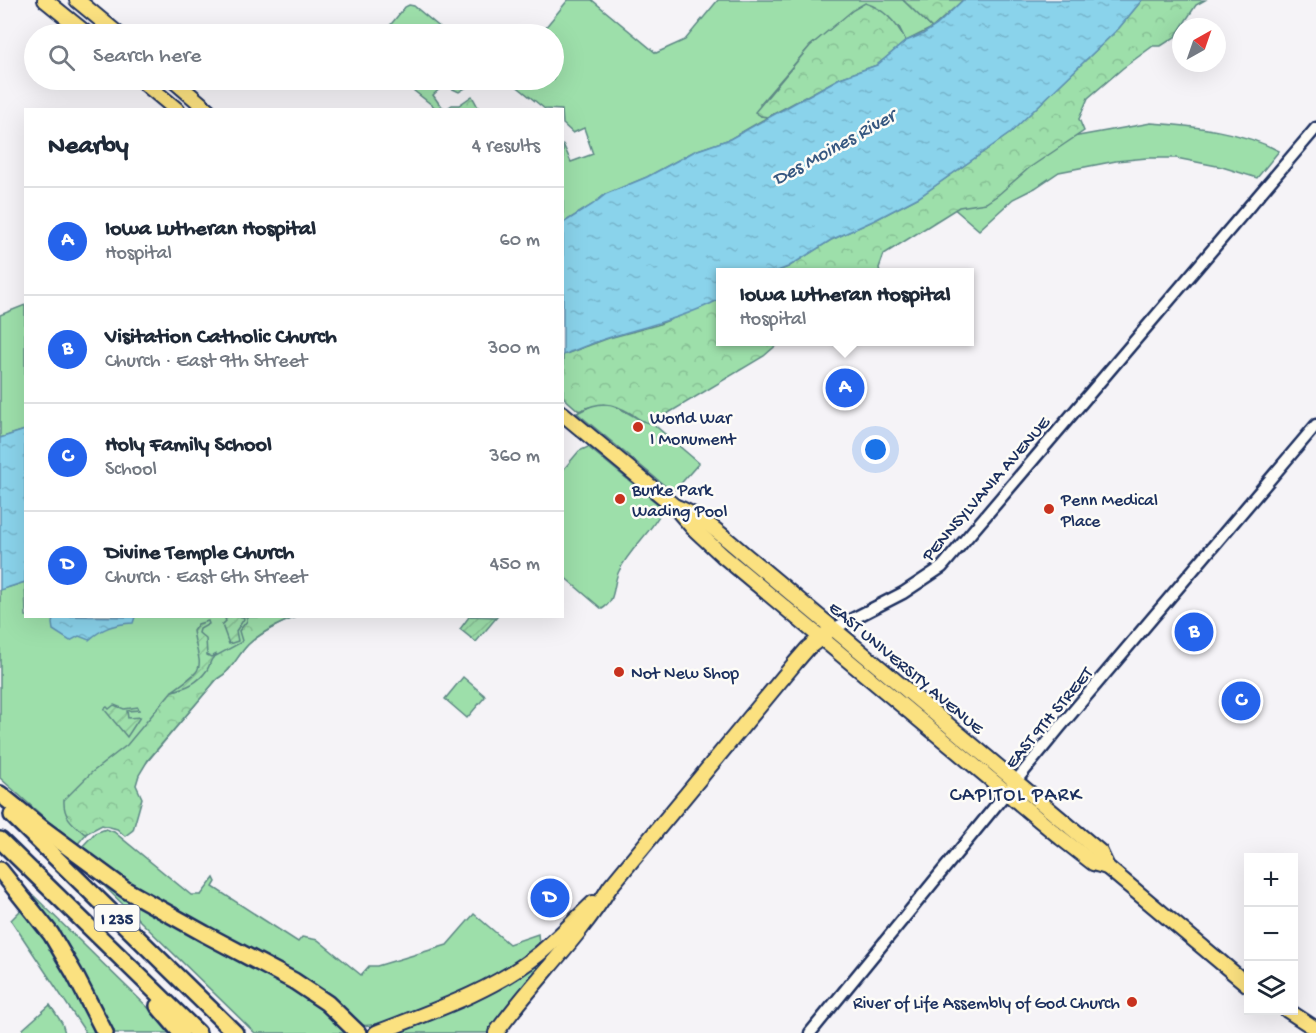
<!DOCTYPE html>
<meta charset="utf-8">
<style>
:root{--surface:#fff;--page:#f6f6f7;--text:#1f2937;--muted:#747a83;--line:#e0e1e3;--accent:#2563eb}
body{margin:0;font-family:"Gochi Hand",sans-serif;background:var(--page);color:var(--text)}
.controls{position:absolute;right:18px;bottom:18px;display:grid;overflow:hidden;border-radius:0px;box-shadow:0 6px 24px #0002}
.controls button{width:54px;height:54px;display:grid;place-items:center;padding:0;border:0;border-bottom:2px solid var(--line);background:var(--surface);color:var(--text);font:30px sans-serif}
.compass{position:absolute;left:1172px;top:18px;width:54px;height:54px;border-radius:50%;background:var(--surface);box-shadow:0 6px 24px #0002;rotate:40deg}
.you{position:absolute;left:876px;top:450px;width:21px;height:21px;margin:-15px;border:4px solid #fff;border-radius:50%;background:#1a73e8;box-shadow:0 0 0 9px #1a73e833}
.badge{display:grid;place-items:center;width:39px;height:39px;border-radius:50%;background:var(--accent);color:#fff;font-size:20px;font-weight:700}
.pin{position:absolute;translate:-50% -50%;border:3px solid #fff;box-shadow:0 2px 6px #0006}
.popup{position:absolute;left:716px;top:268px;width:258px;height:78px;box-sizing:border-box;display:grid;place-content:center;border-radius:0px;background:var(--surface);filter:drop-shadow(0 2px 4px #0005);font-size:20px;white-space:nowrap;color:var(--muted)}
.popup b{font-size:22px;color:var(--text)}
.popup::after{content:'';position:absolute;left:50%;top:100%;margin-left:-12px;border:12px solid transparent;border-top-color:var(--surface)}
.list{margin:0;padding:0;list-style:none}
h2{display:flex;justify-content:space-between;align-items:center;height:78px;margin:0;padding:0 24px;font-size:26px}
h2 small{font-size:20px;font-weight:400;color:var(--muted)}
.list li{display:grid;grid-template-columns:39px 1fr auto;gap:18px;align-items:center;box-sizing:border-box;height:108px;padding:0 24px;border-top:2px solid var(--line)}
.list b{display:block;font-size:22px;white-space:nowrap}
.list p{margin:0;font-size:20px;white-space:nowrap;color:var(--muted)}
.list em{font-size:20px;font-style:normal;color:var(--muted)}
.icon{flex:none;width:33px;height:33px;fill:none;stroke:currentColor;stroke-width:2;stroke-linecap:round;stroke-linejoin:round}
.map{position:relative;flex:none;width:1316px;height:1033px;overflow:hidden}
.search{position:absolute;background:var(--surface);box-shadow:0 6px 24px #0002;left:24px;top:24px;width:540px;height:66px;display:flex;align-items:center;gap:15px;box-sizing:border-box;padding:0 21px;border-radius:33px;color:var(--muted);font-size:22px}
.panel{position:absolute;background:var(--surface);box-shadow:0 6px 24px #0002;left:24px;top:108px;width:540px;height:510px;border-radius:0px}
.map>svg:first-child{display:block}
.green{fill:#9ddfaa;stroke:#5c8784;stroke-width:1.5}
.forest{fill:url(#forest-crowns);stroke:#5c8784;stroke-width:1.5}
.garden{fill:url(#garden-furrows);stroke:#5c8784;stroke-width:1.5}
.water{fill:url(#water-ripples);stroke:#5e91b3;stroke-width:1.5}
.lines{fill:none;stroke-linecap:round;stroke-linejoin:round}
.minor-casing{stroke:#1b2f5e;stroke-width:15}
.major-casing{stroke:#1b2f5e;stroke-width:18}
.highway-casing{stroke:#1b2f5e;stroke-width:20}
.minor{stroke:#fdfcf7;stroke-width:10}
.major{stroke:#fbe180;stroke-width:14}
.highway{stroke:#fbe180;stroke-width:15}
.poi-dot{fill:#c8321e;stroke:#fdfcf7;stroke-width:2}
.labels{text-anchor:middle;stroke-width:5;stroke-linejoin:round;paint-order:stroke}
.shield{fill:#fdfcf7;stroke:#5f6c8c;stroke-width:1.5}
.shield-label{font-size:16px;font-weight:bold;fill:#1b2f5e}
.poi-label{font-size:18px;fill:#1b2f5e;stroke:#fdfcf7;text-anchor:start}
.street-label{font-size:18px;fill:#1b2f5e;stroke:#fdfcf7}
.water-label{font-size:20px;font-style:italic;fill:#375881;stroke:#fdfcf7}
.neighbourhood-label{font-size:20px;letter-spacing:1.5px;fill:#1b2f5e;stroke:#fdfcf7}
</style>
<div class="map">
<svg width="1316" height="1033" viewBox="0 0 1316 1033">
<defs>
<pattern id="forest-crowns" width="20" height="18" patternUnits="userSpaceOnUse" patternTransform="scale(1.5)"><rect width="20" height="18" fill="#9ddfaa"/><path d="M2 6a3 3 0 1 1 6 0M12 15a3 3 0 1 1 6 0" fill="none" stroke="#87c095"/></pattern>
<pattern id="garden-furrows" width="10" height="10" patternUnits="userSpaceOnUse" patternTransform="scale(1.5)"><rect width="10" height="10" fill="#9ddfaa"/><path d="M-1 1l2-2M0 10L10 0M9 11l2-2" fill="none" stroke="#87c095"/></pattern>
<pattern id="water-ripples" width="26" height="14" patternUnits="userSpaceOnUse" patternTransform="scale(1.5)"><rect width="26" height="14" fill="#8ad3eb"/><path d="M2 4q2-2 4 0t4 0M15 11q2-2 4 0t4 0" fill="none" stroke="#76b5cc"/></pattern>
</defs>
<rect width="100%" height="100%" fill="#f5f3f7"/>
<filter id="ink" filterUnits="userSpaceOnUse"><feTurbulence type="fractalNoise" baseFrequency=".0167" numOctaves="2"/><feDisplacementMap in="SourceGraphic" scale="12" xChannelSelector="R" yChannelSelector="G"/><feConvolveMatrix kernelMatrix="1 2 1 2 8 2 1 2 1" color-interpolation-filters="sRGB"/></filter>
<g filter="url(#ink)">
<g class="green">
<path d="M568,0H592L656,53L685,40L718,0H903L932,28L906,41L899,27L838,24L810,46L760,104L761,116L768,117L730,139L695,151L647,177L606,194L592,205L563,223V144L571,162L593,154L584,128L573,133L563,124L562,110L545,109L509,80H554V34H540Z"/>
<path d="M409,5L414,6L448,34H383L405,7Z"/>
<path d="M1151,123C1193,126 1241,131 1279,151L1257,178L1222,167L1176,158H1147L1116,161L1059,172L1035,188L1013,199L979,230L938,195L1067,138Z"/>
<path d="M25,305V430L0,438V315Z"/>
<path d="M595,404H612L637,418L652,423L699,463L676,489L670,490L577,413Z"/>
<path d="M588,447L659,505L661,512C651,533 629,549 619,571C612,585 617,600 602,609L563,576V470L579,451Z"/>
<path d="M25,582L26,616L297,617C281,622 256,635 245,648C235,660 231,671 217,679L76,846L0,778V590Z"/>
<path d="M463,677L484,695L485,697L467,718L445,699Z"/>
<path d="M106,829L114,832L191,895H201L214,878L216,882L213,887L298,942L302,937L318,940L361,975L369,966H377L447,945L474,914L509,944L538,934L539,944C511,970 471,992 436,1005C429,1008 420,1008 413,1010C396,1016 379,1028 360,1025L128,886L80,849L95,833Z"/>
<path d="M101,879L291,988L316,1005L348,1033H255L99,881Z"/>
<path d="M34,896L174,1033H114L68,954L31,899Z"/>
<path d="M24,907L33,919L81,998L94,1033H86L11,920Z"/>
<path d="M545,956V960L490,1033H393Z"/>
<path d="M50,1005L62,1023L65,1033H24L23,1029Z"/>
</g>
<g class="forest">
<path d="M903,0H963L932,28Z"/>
<path d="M1142,0H1205L1196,5L1175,37L1161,46H1153L1123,68L1088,98L1079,119L1084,131L1029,168L998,195L986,203L959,207L884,254L879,268L880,272H775L788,267L831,240L875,220L919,197L1009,134L1119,28Z"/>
<path d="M865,3C885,9 897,23 906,41L877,65L840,78L768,117L761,116L755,112L810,46L853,10Z"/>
<path d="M407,80H478L459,92L444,85L433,95L440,105L446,109L452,105H459L472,96L479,109H437L413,90Z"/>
<path d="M720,299V342H780L764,356L652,423C643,423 638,418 630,413C610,401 599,402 579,411L563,397V355L609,338L657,325Z"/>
<path d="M247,617H297C281,622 256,635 245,648C235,660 231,671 217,679L148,760L139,775L136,785L142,798L133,830L125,836L117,829L102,825L85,834C73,824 63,817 64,800L91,773L127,745L172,691C187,687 208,678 209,661L212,658L240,643L242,641L239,631L247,621Z"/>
</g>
<g class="garden">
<path d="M232,616L243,617L244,619L236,631L238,641L229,644L222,625L226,621L225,619Z"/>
<path d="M469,617V616L497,617L476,642L460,629Z"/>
<path d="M208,621L209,624L200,629L199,633L206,639L207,655L211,657L217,654C208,661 212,662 207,670C198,683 186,688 172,691C209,665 200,671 193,631L198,624Z"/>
<path d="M114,705L124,709L138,707L139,710L127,711L128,718L140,717L127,737L104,709L107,707L109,709Z"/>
</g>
<g class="water">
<path d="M963,0H1142L1119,28L1009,134L919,197L875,220L831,240L788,267L775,272H720V299C686,317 648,326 611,337C594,342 578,349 563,355V223L592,205L606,194L647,177L695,151L730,139L840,78L877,65L906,41L923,34L937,25Z"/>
<path d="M25,430V582L0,590V438Z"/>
<path d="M54,617V616L135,617L133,623C115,624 102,628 89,640L79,636L70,641L53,630L52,623Z"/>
</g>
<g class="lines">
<defs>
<g id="minor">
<path d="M833,629L903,593L942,567L1316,128"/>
<path d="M810,1033L1060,727L1316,425"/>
</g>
<g id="major">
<path d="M45,0L87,34"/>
<path d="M77,0L118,34"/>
<path d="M141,80L177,110"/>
<path d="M173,80L208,110"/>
<path d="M562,413L674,506L693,528L722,555L1061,838L1093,863L1107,867"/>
<path d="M674,506C703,516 726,539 750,559L1100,852L1107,867L1248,985"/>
<path d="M1287,1010L1316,1029"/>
<path d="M376,1033C433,1011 491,992 539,954C558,938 575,920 593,903"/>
<path d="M496,1033C532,982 578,940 610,887L795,663L808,648L827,633"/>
</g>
<g id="highway">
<path d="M0,794L42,828L126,890L205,934L294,981L327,1003L358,1033"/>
<path d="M12,815L235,1033"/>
<path d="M0,840L198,1033"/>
<path d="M0,870L51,934L74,973L105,1033"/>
<path d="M158,1006L181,1033"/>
</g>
</defs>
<use href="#minor" class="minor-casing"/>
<use href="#major" class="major-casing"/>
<use href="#highway" class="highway-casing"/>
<use href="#minor" class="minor"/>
<use href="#major" class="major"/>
<use href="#highway" class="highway"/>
</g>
</g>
<g class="poi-dot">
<circle cx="638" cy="427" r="6"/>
<circle cx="620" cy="499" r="6"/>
<circle cx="1049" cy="509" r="6"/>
<circle cx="619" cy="672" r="6"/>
<circle cx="1132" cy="1002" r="6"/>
</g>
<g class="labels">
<rect class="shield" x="94.5" y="905" width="45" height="26" rx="4.5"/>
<g class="shield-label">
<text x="117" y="924">I 235</text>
</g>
<g class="poi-label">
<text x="650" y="423">World War<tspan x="650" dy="21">I Monument</tspan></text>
<text x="632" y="495">Burke Park<tspan x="632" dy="21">Wading Pool</tspan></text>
<text x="1061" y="505">Penn Medical<tspan x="1061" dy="21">Place</tspan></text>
<text x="631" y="678">Not New Shop</text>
<text x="1120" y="1008" text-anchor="end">River of Life Assembly of God Church</text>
</g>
<g class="street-label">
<text transform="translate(985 488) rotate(-49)" y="6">PENNSYLVANIA AVENUE</text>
<text transform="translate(907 667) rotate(40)" y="6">EAST UNIVERSITY AVENUE</text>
<text transform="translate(1048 717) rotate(-50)" y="6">EAST 9TH STREET</text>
</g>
<g class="water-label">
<text transform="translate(833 146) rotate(-29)" y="7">Des Moines River</text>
</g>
<g class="neighbourhood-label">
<text x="1016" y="800">CAPITOL PARK</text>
</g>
</g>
</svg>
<div class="controls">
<button>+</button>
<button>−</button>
<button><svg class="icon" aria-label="layers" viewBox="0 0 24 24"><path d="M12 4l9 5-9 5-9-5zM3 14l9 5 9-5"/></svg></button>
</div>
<svg class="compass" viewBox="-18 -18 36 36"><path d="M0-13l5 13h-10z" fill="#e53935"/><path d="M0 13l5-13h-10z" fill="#747a83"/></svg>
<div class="you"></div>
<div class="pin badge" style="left:845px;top:388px">A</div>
<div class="popup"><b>Iowa Lutheran Hospital</b>Hospital</div>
<div class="pin badge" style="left:1194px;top:632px">B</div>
<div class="pin badge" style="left:1241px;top:701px">C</div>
<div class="pin badge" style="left:550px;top:898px">D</div>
<div class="search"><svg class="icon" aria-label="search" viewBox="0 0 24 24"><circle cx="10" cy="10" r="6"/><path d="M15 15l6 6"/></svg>Search here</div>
<section class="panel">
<h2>Nearby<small>4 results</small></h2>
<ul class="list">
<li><span class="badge">A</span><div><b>Iowa Lutheran Hospital</b><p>Hospital</p></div><em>60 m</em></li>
<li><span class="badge">B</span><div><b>Visitation Catholic Church</b><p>Church · East 9th Street</p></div><em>300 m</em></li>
<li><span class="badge">C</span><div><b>Holy Family School</b><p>School</p></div><em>360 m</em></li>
<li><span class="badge">D</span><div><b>Divine Temple Church</b><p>Church · East 6th Street</p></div><em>450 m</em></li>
</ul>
</section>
</div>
